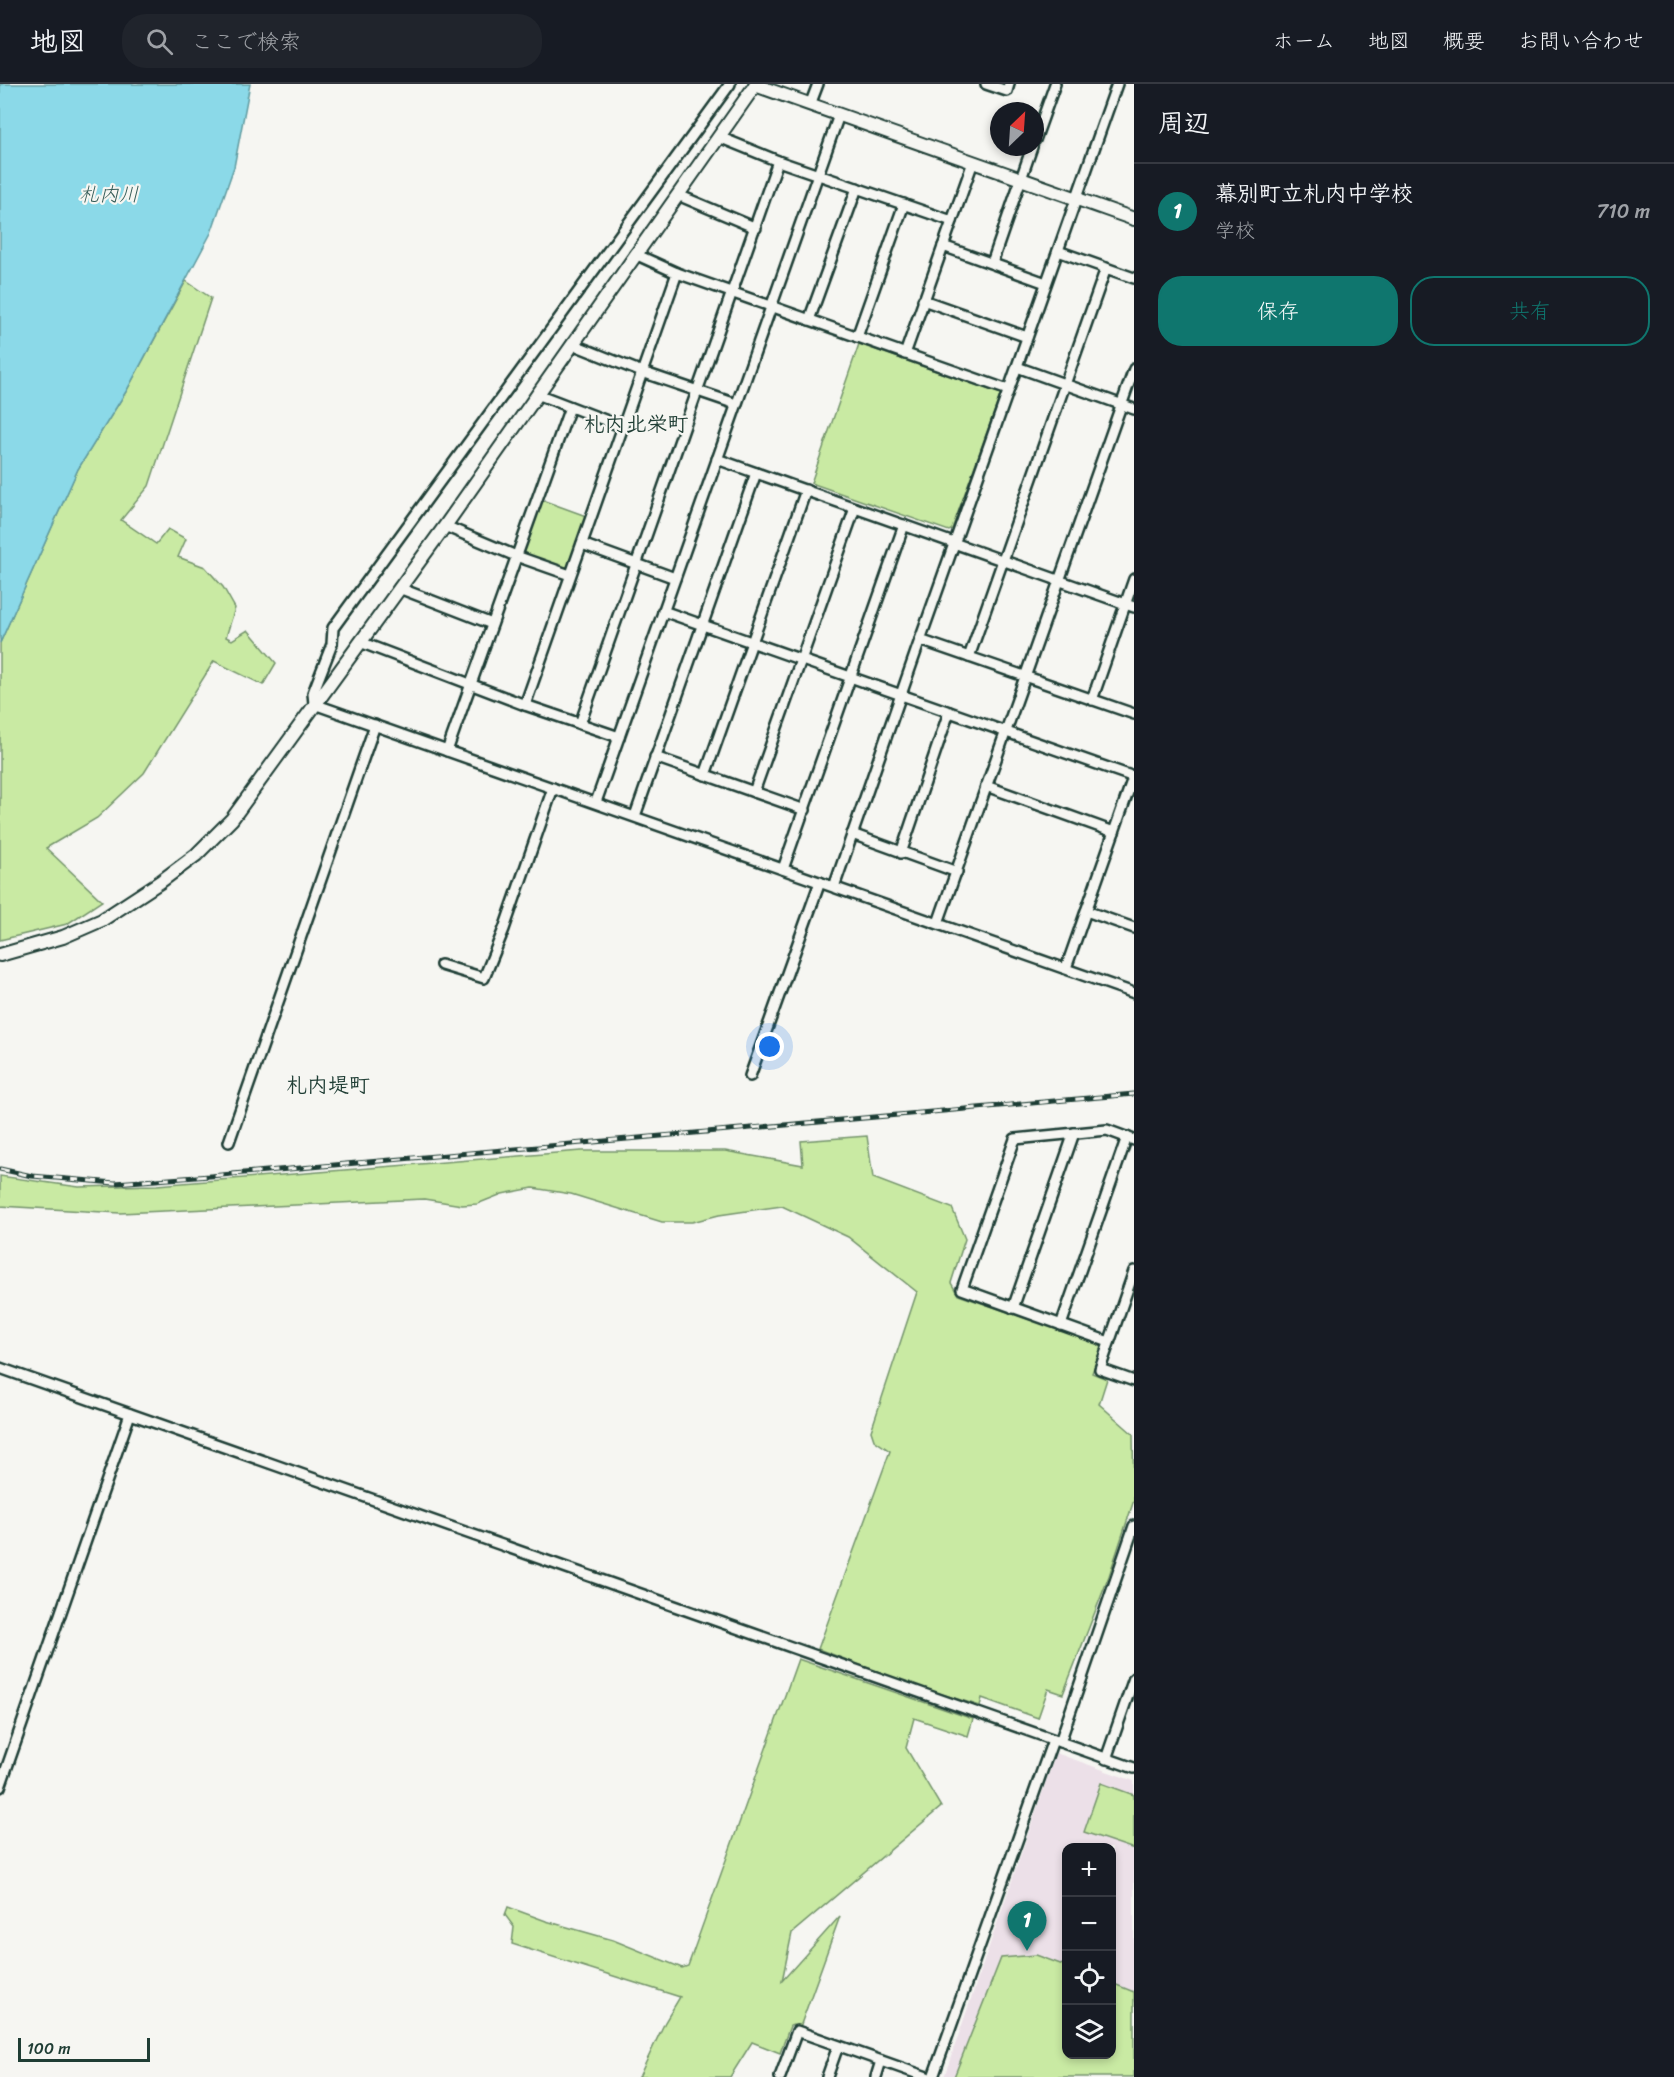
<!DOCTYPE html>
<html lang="ja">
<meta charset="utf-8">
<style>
:root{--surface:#171b24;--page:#20242c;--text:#f1f3f6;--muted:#9ea1a6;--line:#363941;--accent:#0f766e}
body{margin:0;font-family:Sriracha,"Klee One",sans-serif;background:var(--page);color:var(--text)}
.controls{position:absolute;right:18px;bottom:18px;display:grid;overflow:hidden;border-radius:12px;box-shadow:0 3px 9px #0003}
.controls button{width:54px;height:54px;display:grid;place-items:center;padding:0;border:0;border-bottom:2px solid var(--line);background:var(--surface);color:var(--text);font:30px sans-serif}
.compass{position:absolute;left:990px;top:18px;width:54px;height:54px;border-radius:50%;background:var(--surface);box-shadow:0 3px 9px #0003;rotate:25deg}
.scale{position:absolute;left:18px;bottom:15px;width:132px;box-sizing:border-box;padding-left:6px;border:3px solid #1f3d34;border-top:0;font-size:16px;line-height:21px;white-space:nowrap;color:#1f3d34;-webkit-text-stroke:4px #f6f6f2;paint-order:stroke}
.you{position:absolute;left:770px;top:963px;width:21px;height:21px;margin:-15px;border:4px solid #fff;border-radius:50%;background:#1a73e8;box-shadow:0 0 0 9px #1a73e833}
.badge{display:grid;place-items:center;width:39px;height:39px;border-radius:50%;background:var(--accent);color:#fff;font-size:20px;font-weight:700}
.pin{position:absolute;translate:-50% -50px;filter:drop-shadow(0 2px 3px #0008)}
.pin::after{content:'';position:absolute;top:32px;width:21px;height:18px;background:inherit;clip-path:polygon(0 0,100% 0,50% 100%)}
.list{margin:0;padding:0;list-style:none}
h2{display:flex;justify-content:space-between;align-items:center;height:78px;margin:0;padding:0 24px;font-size:26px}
h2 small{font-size:20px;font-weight:400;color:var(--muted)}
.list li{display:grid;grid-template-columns:39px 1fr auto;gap:18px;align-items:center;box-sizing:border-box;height:96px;padding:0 24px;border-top:2px solid var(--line)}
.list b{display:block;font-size:22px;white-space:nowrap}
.list p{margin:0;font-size:20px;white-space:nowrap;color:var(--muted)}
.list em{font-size:20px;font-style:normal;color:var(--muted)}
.actions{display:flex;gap:12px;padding:18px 24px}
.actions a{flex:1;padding:14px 0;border:2px solid var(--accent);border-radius:24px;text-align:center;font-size:21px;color:var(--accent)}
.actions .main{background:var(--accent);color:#fff}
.icon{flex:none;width:33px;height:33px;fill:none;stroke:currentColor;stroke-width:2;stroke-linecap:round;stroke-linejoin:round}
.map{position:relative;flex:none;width:1134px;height:1993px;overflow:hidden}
header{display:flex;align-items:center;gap:36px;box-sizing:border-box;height:84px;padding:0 30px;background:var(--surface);border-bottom:2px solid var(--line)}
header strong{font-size:28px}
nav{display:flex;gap:33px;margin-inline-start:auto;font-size:21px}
.search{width:420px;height:54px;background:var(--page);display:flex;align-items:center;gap:15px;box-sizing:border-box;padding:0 21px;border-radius:24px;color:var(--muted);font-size:22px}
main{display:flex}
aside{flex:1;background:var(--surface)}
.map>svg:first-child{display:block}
.built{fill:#ece0e8;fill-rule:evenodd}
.green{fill:#c9eaa3;stroke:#74946c;stroke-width:1.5}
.water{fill:#8bd9e8;stroke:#609ba0;stroke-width:1.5}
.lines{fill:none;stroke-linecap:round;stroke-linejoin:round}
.minor-casing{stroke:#1f3d34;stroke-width:14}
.tertiary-casing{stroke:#1f3d34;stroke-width:16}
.minor{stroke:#f6f6f2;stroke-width:9}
.tertiary{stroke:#f6f6f2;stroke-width:12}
.rail-casing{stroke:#1f3d34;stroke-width:5}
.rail{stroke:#f6f6f2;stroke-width:3;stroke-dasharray:9;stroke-linecap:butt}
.labels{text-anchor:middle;stroke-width:4.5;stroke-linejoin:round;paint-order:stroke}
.water-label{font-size:20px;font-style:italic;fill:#355c58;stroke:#f6f6f2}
.quarter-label{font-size:21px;font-weight:bold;fill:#1f3d34;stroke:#f6f6f2}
</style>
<header>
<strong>地図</strong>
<div class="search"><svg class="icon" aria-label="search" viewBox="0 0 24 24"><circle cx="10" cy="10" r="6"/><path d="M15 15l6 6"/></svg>ここで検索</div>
<nav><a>ホーム</a><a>地図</a><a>概要</a><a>お問い合わせ</a></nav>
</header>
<main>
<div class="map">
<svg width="1134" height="1993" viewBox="0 0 1134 1993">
<rect width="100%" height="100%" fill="#f6f6f2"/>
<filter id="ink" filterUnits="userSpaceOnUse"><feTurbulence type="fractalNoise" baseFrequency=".0167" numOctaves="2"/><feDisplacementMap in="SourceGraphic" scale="12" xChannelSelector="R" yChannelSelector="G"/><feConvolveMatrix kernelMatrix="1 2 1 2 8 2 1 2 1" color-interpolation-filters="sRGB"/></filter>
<g filter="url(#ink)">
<path class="built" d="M1056,1669L1134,1697V1993H944ZM1066,1764H1112V1970H1066Z"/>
<g class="green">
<path d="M186,197L211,214L149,402L121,436L156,460L168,445L186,455L178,473L205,483L223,503L235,524L226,553L232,556L248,546L276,579L263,601L214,577L144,689L97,734L46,764L102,817L67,840L0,856V559L78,385L127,306Z"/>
<path d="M859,260L999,309L1000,312L952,445L949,447L811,399Z"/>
<path d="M542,416L586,432L568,482L565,484L525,470L524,466Z"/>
<path d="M867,1052L873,1094L952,1124L965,1155L951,1199L958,1211L1098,1259L1101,1264L1092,1289L1107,1295L1099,1320L1133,1350L1134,1416L1109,1492L1063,1610L1048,1605L1038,1634L982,1614L980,1622L913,1601L818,1565L890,1367L874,1356L871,1347L917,1208L848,1153L782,1122L719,1131L692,1138H662L571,1110L533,1104L502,1110L477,1120L462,1121L424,1115L120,1129L0,1122V1092L79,1103L157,1101L581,1067H725L803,1081L801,1057Z"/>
<path d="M798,1575L973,1635L968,1652L914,1634L906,1664L941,1723L792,1849L782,1897L840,1832L800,1943L793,1941L790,1942L780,1969L752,1958L730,1993H639L665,1938L680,1913L512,1860L514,1843L505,1831L508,1823L546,1837L613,1856L682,1884L688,1882Z"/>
<path d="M1101,1699L1134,1711V1765L1084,1748Z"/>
<path d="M1036,1871L1066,1882V1970H1112V1899L1134,1908V1993H954L1001,1874Z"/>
</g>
<path class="water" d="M0,0H250L234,83L211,149L127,306L78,385L0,559Z"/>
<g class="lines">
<defs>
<g id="minor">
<path d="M730,0L333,544L332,560L313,609L314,620L1134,909"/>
<path d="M986,0L1007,7L1009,0"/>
<path d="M810,21L818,0"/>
<path d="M719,53L778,77L952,137"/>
<path d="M1035,56L1055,0"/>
<path d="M678,111L756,144"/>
<path d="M943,162L1046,199"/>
<path d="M1058,167L1134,194"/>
<path d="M635,170L677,189L1008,306"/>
<path d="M992,179L1032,63"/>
<path d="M923,216L1027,253"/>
<path d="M809,236L857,104"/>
<path d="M857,253L904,120"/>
<path d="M572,260L642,288L736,320"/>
<path d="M905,270L973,78"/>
<path d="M1017,283L1134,325"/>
<path d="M537,310L623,343"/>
<path d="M717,375L1134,523"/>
<path d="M445,442L516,472L570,491"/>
<path d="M582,460L675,494"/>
<path d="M399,504L492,540"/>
<path d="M663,527L1134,693"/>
<path d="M920,556L1134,630"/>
<path d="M360,558L525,621L619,653"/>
<path d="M969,573L1106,184"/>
<path d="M1092,616L1134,495"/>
<path d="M525,621L677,189"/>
<path d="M580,640L778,77"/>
<path d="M447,667L570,323"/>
<path d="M655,673L805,726"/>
<path d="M705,691L806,406"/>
<path d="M986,702L1114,748"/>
<path d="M754,708L855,424"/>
<path d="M596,718L839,31"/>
<path d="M635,732L756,389"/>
<path d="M852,750L957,788"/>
<path d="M901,769L949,628"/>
<path d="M783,785L904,441"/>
<path d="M834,803L920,556L1117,0"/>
<path d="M1086,827L1134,844"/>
<path d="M938,839L1134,285"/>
<path d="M441,881L484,894L504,845L553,704"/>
<path d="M1066,884L1134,691"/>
<path d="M750,992L820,798"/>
<path d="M229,1058L375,641"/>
<path d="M1134,1187L1100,1285L1134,1297"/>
<path d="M1013,1224L1074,1049"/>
<path d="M1061,1241L1127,1053"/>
<path d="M1109,1258L962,1205L1015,1055L1107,1046L1134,1056"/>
<path d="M0,1284L1134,1684"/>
<path d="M1060,1658L1134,1442"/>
<path d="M1106,1675L1134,1594"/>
<path d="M0,1703L130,1330"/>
<path d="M780,1993L797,1947L927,1993"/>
<path d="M827,1993L838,1962"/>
<path d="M876,1993L881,1977"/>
<path d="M933,1993L1053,1656"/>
</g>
<g id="tertiary">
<path d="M755,1L1134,135"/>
<path d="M0,871L63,853L102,836L160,798L196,771L232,735L445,442L756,0"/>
</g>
</defs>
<use href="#minor" class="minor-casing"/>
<use href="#tertiary" class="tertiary-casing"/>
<use href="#minor" class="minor"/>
<use href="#tertiary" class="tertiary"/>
<defs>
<path id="rail" d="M0,1085L32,1092L115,1099L210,1092L1134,1010"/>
</defs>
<use href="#rail" class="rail-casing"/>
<use href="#rail" class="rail"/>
</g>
</g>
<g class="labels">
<g class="water-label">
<text x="109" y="117">札内川</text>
</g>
<g class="quarter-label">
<text x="636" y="347">札内北栄町</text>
<text x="328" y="1008">札内堤町</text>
</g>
</g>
</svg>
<div class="controls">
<button>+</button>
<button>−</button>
<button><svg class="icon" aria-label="locate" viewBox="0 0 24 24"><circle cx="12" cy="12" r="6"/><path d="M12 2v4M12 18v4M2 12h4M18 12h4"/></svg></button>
<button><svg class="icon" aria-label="layers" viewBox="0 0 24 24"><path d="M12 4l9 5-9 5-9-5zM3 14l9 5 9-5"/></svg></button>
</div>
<svg class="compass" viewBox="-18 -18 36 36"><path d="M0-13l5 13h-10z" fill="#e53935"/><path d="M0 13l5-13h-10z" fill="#9ea1a6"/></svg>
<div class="scale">100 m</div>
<div class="you"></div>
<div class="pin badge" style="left:1027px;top:1867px">1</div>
</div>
<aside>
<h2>周辺<small></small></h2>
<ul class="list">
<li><span class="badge">1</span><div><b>幕別町立札内中学校</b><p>学校</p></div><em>710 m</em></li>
</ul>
<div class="actions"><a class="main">保存</a><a>共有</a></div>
</aside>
</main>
